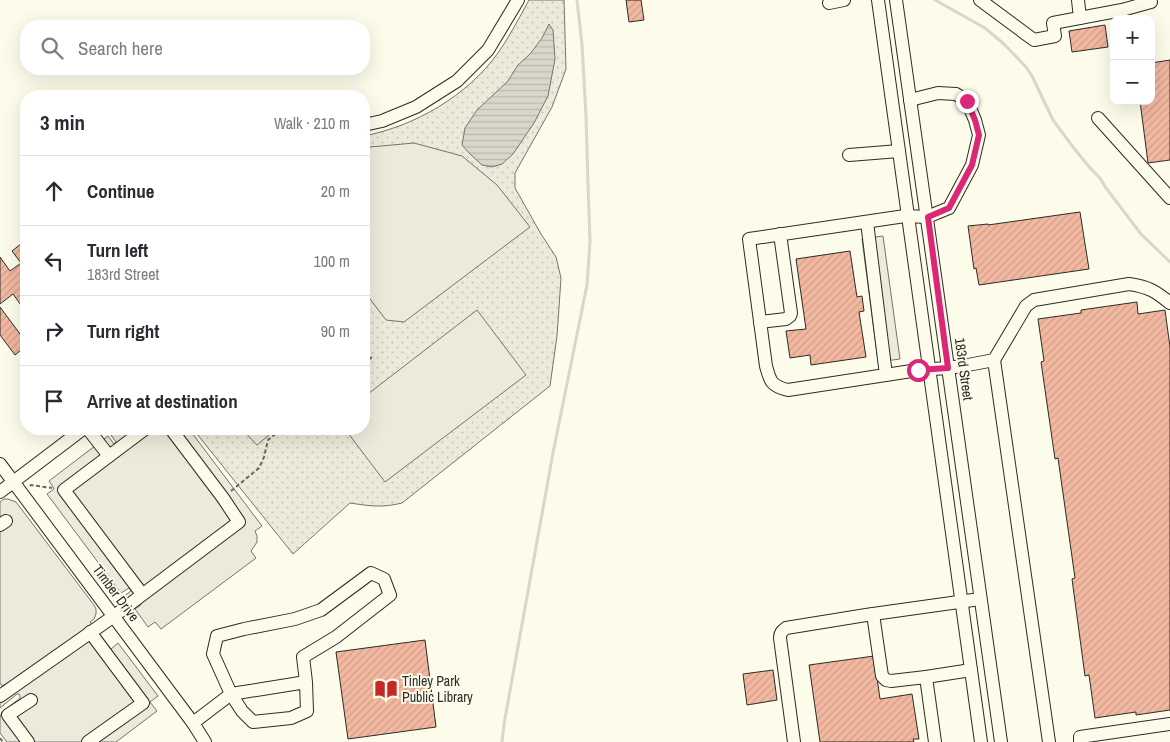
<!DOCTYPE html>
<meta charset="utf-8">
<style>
:root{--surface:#fff;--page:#f2f2f3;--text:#2b2b33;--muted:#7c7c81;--line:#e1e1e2}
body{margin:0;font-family:"Archivo Narrow",sans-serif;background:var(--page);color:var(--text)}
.controls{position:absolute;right:15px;top:15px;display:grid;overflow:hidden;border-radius:10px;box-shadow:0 5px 20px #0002}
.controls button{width:45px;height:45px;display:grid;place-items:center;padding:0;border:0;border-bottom:1px solid var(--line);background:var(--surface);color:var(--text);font:25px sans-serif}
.stop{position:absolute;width:15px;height:15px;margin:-11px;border:4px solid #db2777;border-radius:50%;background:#fff}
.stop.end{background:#db2777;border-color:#fff;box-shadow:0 1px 5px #0008}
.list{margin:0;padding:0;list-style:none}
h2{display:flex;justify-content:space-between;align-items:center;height:65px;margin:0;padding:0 20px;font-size:21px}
h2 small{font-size:16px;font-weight:400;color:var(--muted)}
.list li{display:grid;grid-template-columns:32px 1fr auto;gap:15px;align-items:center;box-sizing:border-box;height:70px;padding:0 20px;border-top:1px solid var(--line)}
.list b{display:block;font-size:19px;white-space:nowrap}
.list p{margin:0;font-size:16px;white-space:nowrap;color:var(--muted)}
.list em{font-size:16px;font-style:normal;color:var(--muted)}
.icon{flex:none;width:28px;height:28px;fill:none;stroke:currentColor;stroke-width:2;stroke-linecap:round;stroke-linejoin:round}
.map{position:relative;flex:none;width:1170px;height:742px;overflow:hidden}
.search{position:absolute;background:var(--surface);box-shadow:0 5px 20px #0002;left:20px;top:20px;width:350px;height:55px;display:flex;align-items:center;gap:12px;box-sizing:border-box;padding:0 18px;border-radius:20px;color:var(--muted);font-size:19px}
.panel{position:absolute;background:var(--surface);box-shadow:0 5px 20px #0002;left:20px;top:90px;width:350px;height:345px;border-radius:20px}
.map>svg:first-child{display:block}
.grass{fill:url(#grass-dots);stroke:#74746e}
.pitch{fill:#ecebdb;stroke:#74746e}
.parking{fill:#eceadb;stroke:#74746e}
.water{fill:url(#water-rules);stroke:#74746e}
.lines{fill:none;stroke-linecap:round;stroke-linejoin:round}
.stream{stroke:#d8d7c9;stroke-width:3}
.building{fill:url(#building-hatch);stroke:#2b2b2b}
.minor-casing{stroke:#2b2b2b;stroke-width:14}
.path{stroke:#6a6964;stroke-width:2;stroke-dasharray:4 2.5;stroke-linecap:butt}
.minor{stroke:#fdfbea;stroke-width:12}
.route{stroke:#db2777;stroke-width:6}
.labels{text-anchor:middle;stroke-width:4;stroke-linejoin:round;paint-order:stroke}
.street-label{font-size:14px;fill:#2b2b2b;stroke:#fdfbea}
.poi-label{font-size:14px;fill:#2b2b2b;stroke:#fdfbea;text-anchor:start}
</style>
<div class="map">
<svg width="1170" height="742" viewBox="0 0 1170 742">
<defs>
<pattern id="grass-dots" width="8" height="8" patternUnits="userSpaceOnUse" patternTransform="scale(1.25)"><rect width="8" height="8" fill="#ecebdb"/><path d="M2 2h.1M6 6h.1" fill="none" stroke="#cbcabc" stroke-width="1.8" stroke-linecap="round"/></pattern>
<pattern id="water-rules" width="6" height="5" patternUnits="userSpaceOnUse" patternTransform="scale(1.25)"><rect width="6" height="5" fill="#d8d7c9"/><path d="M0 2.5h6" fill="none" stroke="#bab9ad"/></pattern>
<pattern id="building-hatch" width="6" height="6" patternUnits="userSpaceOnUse" patternTransform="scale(1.25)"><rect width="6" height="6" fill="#f2b8a0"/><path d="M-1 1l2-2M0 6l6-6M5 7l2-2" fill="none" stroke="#d09e8a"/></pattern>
</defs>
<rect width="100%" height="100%" fill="#fdfbea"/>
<path class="grass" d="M529,0H564L566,69L552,107L515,173V188L541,234L556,257L561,278L557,336L550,386L402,503C382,508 370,506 350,503L293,554L193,429H364V136C415,126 467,96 498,53C510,36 519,18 529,0Z"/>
<g class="pitch">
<path d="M414,143L462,156L497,185L530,227L404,322L386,320L364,291V150L370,147Z"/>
<path d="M477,310L526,375L385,482L345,429H364V397Z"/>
<path d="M242,429H276L257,445Z"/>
</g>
<g class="parking">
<path d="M883,236L900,359L878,362L862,239Z"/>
<path d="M119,429H189L262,526L255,531L257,536V542L251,551L256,558L161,629L155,622L148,627L135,609L141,605L140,602L132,608L123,597L131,591L129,588L121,593L47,494L54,489L53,487L49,481L108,436L114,444L116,442L111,435Z"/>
<path d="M4,499H8L16,502L94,605L96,609V614L94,619L90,622L111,649L118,643L158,696L150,702L157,711L116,742H7L0,733V717L2,712L20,698V696L19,694H17L0,708V693L10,682L2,686L0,683V502Z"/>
</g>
<path class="water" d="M549,24L553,30L555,59L548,96L534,123L513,154L502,164L492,167L482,165L470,154L462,145L465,128L477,110L508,81L518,65L530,54L542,38Z"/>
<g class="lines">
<g class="stream">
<path d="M935,0L985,28L1005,45L1026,67L1032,76L1053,120L1073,147L1090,168L1100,178L1106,188L1141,234L1170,262"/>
<path d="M502,742L504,724L553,453L587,285L590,241L588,185L586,116L582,45L577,0"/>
</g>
</g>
<g class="building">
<path d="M626,0H641L644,20L629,22Z"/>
<path d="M1105,25L1108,47L1072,52L1069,31Z"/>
<path d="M1170,60V160L1148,163L1140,101H1151V63Z"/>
<path d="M1080,212L1089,269L979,285L976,268L974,269L968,226L988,224V225Z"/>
<path d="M26,240V312L13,294L0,304V257L10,271L21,263L12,251Z"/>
<path d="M850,251L857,297L862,296L864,311L859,312L866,357L811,365L810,355L790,358L786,331L806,329L796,259Z"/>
<path d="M1137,302L1138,314L1165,310L1170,347V710L1136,715V712L1095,718L1089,675L1085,676L1072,579L1075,578L1058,458L1055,459L1041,362L1044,361L1038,319L1081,313V310Z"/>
<path d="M0,307L26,342V346L15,355L0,335Z"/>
<path d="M425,640L436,727L348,739L336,652Z"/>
<path d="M874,656L880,699L912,694L919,739H913L914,742H820L809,665Z"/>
<path d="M773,670L777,700L747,705L743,674Z"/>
</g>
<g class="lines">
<defs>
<g id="minor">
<path d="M878,0L981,742"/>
<path d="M896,0L1001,742"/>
<path d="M980,0L1034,40L1055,36L1053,23L1122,10L1151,2"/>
<path d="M1078,0L1080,18"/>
<path d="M829,3L844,0"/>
<path d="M910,100L938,93L956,94L967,101L975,120L979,135L972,165L949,208L927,217L905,216L749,239L766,366C770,381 771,386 788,390L918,370L948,368L968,365L994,360L1026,306L1034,300L1129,284C1149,287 1155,291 1170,303"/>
<path d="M1098,118L1170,198"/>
<path d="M364,125L382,121L416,107L457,81L488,50L518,0"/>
<path d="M849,155L899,151"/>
<path d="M867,222L886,375"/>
<path d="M760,322L786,319L790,316L791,313L780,234"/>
<path d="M994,360L1049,742"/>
<path d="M88,429L109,456"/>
<path d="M0,464L193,723L205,742"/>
<path d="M0,492L83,429"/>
<path d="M0,525L6,521"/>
<path d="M142,594L64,490L145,429"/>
<path d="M873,614L882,676L886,680L891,681L926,677"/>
<path d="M0,696L114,616L239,522L223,498L171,429"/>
<path d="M193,723L231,694L306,682L303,657L336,637L390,595L384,579L371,573L321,610L295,619L244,629L217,636L213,654L231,694L242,711L253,722L291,718L307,711L306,682"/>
<path d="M28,742L8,715L31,700"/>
<path d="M88,742L143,703L90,632"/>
<path d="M794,742L780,638C780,633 782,631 786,628L866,615L980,599"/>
<path d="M935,742L926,677L971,670"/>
<path d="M1080,742V737L1170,724"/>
</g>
</defs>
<use href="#minor" class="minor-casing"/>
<g class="path">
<path d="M364,364L372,357"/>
<path d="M30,486L31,485L52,488"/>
<path d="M231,491L259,468L264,457L268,440L282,429"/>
<path d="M0,738L3,742"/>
</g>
<use href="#minor" class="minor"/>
</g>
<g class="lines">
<path class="route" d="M918,370L948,368L928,217L949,208L972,165L979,135L975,120L967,101"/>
</g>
<defs>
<symbol id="library-bare" viewBox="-9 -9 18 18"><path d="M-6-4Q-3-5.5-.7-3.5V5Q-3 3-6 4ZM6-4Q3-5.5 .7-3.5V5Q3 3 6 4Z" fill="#c62828" stroke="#fdfbea" stroke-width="2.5" paint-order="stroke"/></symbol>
</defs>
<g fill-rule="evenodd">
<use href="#library-bare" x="370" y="673" width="32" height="32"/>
</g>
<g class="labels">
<g class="street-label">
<text transform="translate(964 369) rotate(82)" y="5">183rd Street</text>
<text transform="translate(116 593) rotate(53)" y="5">Timber Drive</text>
</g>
<g class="poi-label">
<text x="402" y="686">Tinley Park<tspan x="402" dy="16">Public Library</tspan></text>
</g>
</g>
</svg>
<div class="controls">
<button>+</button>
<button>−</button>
</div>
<div class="stop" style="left:918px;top:370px"></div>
<div class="stop end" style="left:967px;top:101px"></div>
<div class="search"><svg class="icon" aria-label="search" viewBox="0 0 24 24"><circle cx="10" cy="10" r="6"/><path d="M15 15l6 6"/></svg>Search here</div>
<section class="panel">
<h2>3 min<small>Walk · 210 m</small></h2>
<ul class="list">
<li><svg class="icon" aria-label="ahead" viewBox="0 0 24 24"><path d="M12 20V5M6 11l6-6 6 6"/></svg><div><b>Continue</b></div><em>20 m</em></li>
<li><svg class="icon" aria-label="left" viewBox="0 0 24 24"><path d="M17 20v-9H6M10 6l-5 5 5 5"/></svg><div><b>Turn left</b><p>183rd Street</p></div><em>100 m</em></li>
<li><svg class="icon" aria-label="right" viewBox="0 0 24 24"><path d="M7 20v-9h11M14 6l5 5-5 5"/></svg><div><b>Turn right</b></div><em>90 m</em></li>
<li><svg class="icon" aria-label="arrive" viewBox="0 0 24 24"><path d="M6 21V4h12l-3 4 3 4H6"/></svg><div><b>Arrive at destination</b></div></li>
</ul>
</section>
</div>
